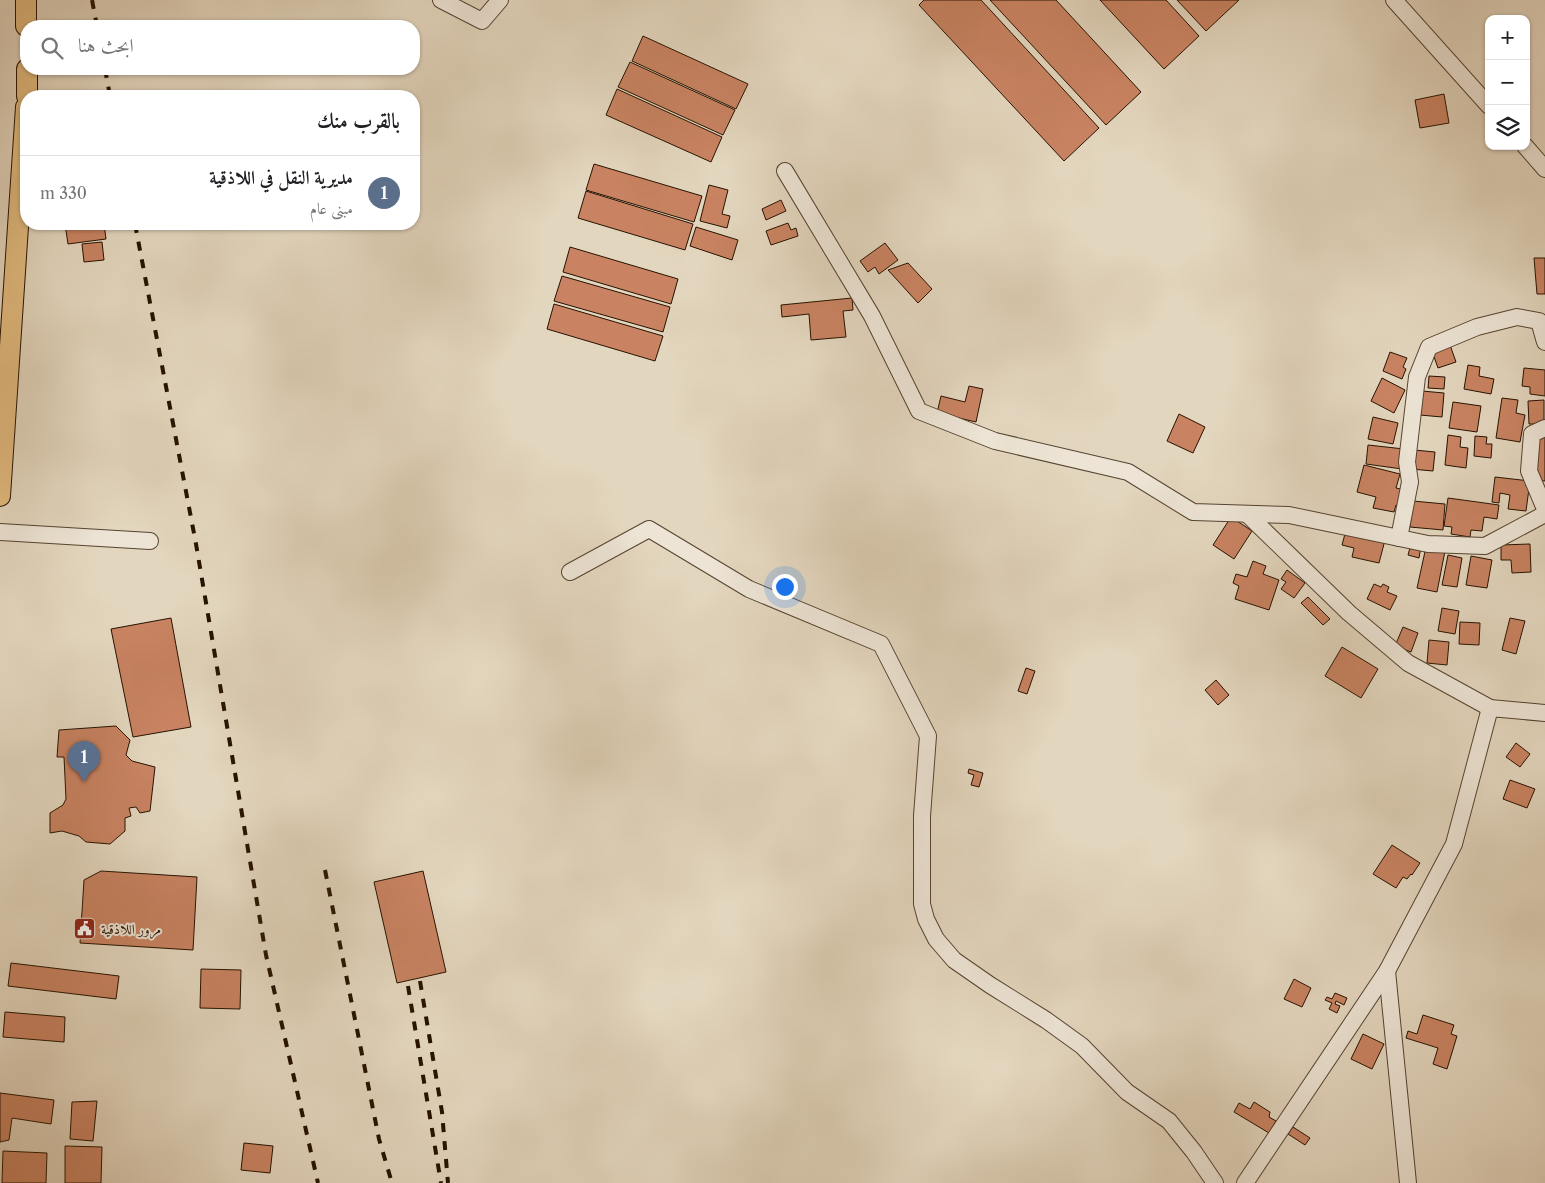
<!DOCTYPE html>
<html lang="ar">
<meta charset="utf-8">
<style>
:root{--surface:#fff;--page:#f6f6f6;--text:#202124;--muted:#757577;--line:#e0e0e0;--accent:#8f2418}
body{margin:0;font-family:"Libre Caslon Text",Amiri,serif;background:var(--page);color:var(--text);direction:rtl}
.controls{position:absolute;right:15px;top:15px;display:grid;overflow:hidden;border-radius:10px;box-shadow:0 1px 4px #0004}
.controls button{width:45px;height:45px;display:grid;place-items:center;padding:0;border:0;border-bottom:1px solid var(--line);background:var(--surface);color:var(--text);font:25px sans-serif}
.you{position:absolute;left:784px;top:586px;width:18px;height:18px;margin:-12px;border:4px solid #fff;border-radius:50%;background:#1a73e8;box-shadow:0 0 0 8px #1a73e833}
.badge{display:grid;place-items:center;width:32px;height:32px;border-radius:50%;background:var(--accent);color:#fff;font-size:16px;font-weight:700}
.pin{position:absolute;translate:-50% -41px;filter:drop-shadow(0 1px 2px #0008)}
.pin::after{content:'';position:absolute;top:26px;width:18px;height:15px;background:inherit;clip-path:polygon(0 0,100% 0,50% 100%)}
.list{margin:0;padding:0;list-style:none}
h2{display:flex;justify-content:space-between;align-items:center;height:65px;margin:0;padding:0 20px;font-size:21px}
h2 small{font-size:16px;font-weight:400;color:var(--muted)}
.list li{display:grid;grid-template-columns:32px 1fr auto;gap:15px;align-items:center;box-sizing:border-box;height:75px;padding:0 20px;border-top:1px solid var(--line)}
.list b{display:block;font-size:19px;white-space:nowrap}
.list p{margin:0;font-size:16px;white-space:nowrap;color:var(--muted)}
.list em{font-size:16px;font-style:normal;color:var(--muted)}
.icon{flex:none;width:28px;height:28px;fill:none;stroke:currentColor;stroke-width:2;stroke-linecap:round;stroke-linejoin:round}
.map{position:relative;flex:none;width:1545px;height:1183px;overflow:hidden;direction:ltr}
.search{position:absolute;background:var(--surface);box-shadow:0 1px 4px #0004;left:20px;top:20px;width:400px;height:55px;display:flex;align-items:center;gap:12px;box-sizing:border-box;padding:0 18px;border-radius:20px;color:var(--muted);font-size:19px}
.panel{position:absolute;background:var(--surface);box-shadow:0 1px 4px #0004;left:20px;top:90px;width:400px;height:140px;border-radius:20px;direction:rtl}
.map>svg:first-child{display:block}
.building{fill:#c98362;stroke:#261200}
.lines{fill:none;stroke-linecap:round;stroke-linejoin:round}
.minor-casing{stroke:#554330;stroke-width:18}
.major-casing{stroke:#261200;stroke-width:22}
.minor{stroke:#ede4d5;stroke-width:16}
.major{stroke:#e2bb7f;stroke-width:20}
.rail{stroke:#261200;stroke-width:4;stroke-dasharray:9 9;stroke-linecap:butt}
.labels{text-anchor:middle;stroke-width:4;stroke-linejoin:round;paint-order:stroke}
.poi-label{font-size:14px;fill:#261200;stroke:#ede4d5;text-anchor:start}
</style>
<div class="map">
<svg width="1545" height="1183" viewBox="0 0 1545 1183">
<rect width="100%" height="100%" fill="#e3d6be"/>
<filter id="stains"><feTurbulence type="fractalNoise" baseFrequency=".004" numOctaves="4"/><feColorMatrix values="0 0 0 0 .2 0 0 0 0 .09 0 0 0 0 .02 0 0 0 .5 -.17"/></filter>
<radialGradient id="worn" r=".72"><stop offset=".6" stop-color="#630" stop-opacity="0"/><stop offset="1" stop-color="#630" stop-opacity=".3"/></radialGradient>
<g class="building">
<path d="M924,0H981L1099,128L1064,161L919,5Z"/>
<path d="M990,0H1056L1141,92L1106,125Z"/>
<path d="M1100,0H1166L1199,36L1164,69Z"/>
<path d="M1177,0H1239L1206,31Z"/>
<path d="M643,36L748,84L736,109L632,61Z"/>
<path d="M630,62L735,110L723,135L618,87Z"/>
<path d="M617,89L722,137L711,162L606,115Z"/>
<path d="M1444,94L1449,123L1420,128L1415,100Z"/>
<path d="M594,164L702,196L694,222L586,190Z"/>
<path d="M709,185L728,190L722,214L730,216L727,228L700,221Z"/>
<path d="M586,191L693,224L685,250L578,218Z"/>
<path d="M781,200L786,211L766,220L762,209Z"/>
<path d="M788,223L791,230L796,228L798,236L771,245L766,231Z"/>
<path d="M65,224H104L106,239L68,244Z"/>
<path d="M696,227L738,240L732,260L690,246Z"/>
<path d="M102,242L104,260L84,262L82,244Z"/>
<path d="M885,243L898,260L879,274L875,267L868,272L860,261Z"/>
<path d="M570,247L678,279L671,304L563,272Z"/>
<path d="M1534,258H1545V294H1537Z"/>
<path d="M908,263L932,289L918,303L888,270Z"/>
<path d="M562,276L670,307L663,332L554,301Z"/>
<path d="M852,298L853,310L843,311L846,337L811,340L809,314L782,317L781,305Z"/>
<path d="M554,304L663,336L655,361L547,329Z"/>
<path d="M1450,345L1456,362L1438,368L1432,351Z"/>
<path d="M1390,352L1407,358L1403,367L1406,369L1402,379L1383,371Z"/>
<path d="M1468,365L1480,367L1479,376L1494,379L1491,394L1464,389Z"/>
<path d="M1524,368L1545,370V396L1530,394V387L1522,386Z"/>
<path d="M1429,376L1445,377L1444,389L1428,388Z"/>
<path d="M1382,378L1405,390L1394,413L1371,401Z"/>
<path d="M969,386L983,389L976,422L937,413L941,396L965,402Z"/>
<path d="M1422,391L1444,393L1442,417L1420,415Z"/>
<path d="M1502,398L1518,400L1516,413L1525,415L1520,442L1496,438Z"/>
<path d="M1544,400V424H1529L1528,401Z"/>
<path d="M1453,402L1481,406L1477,432L1449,428Z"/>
<path d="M1179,414L1205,427L1193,453L1167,441Z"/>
<path d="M1373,417L1398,423L1393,444L1368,439Z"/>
<path d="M1540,433H1545V481L1536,480Z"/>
<path d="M1448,435L1461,437L1460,447L1468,448L1466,468L1445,465Z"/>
<path d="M1475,436L1487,437L1486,444H1492L1491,458L1474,456Z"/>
<path d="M1368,445L1404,449L1402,469L1366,464Z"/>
<path d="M1414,450L1435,452L1433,471L1411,469Z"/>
<path d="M1364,465L1400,474L1396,488L1405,490L1401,507L1396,505L1394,512L1373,508L1376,497L1357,492Z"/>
<path d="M1495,477L1530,481L1526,511L1508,509L1510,495L1500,493L1499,503L1492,502Z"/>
<path d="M1448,498L1499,505L1497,519L1484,517L1482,531L1471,530L1470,537L1451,534L1452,527L1444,526Z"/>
<path d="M1413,501L1445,504L1443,530L1410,527Z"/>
<path d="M1231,517L1252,531L1234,559L1213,545Z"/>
<path d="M1346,530L1385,540L1379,563L1352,557L1354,548L1342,545Z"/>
<path d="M1411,544L1421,546L1419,558L1408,555Z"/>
<path d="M1530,544L1531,572L1512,573L1511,560H1501V545Z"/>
<path d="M1426,547L1445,551L1437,592L1417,588Z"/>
<path d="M1448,555L1462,558L1457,587L1442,585Z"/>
<path d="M1471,556L1492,560L1487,588L1466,585Z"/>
<path d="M1253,561L1266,566L1263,574L1279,580L1269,610L1235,599L1239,586L1233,583L1236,574L1247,577Z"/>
<path d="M1287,570L1305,583L1294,598L1281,589L1286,582L1281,579Z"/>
<path d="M1374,584L1381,587L1383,584L1389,587L1387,592L1397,596L1390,610L1367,599Z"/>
<path d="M1308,597L1330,619L1323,625L1301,603Z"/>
<path d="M1442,608L1459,611L1455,634L1438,631Z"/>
<path d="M171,618L191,727L133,737L111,629Z"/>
<path d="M1510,618L1525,621L1516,654L1502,650Z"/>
<path d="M1460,622L1480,623L1479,645L1459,644Z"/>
<path d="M1403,627L1418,633L1411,652L1395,646Z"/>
<path d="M1429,640L1449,642L1447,665L1427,663Z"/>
<path d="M1342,647L1378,669L1361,698L1325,676Z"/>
<path d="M1026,668L1035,671L1027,694L1018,691Z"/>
<path d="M1216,680L1229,695L1218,705L1205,690Z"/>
<path d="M116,726L130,740L126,755L132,761L155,767L150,811L140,813L136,807L129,808L131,816L125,818V831L110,844L86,842L79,836L62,831L50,833V813L63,805L66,799L64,757H57L59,730Z"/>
<path d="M1516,743L1530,754L1520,767L1506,757Z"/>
<path d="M969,769L983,773L979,787L971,785L974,775L968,773Z"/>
<path d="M1510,780L1535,789L1527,808L1503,799Z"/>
<path d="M1392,845L1420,863L1412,875L1411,874L1407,879L1403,877L1396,888L1373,874Z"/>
<path d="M101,871L197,877L193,950L80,943L84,880Z"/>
<path d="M423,871L446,972L397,983L374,882Z"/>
<path d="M11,963L119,976L116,999L8,986Z"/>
<path d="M201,969L241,970L240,1009L200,1008Z"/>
<path d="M1294,979L1311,988L1302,1007L1284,999Z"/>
<path d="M1335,993L1347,998L1344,1005L1336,1001L1335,1004L1340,1006L1337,1013L1329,1009L1332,1003L1325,1000L1327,997L1332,999Z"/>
<path d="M5,1012L65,1017L64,1042L3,1037Z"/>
<path d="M1423,1015L1454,1025L1451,1034L1457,1036L1447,1069L1433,1064L1438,1048L1406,1038L1408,1031L1417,1034Z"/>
<path d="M1363,1034L1384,1044L1372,1069L1351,1059Z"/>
<path d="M0,1093L54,1100L51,1124L12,1118L9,1140L0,1142Z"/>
<path d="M97,1101L93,1141L70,1139L72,1102Z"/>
<path d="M1254,1102L1270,1112L1269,1117L1276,1121L1269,1133L1234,1112L1239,1103L1250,1109Z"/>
<path d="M1293,1127L1310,1138L1305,1145L1288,1134Z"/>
<path d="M244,1143L273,1146L270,1173L241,1170Z"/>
<path d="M65,1146L102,1147L101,1183H65Z"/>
<path d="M3,1151L47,1153L46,1183H2Z"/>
</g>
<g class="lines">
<defs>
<g id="minor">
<path d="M441,0L482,21L500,0"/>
<path d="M1394,0L1489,106"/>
<path d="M1525,146L1545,169"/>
<path d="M785,171L872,316L919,411L995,441L1128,472L1193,512L1289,515L1428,544L1485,546L1545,514"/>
<path d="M1545,428L1532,434L1529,471L1545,509"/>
<path d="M1247,514L1349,613L1408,663L1490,708"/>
<path d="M0,532L150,541"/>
<path d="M1399,538L1410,482L1407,462L1417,377L1429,347L1477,327L1517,317L1539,321L1545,342"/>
<path d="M570,572L649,529L749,589L881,644L928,736L922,816V904L926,919L936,939L954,960L990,985L1046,1020L1082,1046L1127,1092L1169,1121L1194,1152L1215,1183"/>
<path d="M1387,971L1408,1183"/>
<path d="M1245,1183L1387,971L1454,844L1490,708L1545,713"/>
</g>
<g id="major">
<path d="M26,0V26"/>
<path d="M27,96V69"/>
<path d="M0,496L26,107"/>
</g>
</defs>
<use href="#minor" class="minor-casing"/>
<use href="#major" class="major-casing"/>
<use href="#minor" class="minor"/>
<use href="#major" class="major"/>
<g class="rail">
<path d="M92,0L97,26"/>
<path d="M105,69L110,96"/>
<path d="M135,224L196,544L266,955L318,1183"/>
<path d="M325,870L379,1139L392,1183"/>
<path d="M420,981L442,1112L448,1183"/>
<path d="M408,986L441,1183"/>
</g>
</g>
<defs>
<symbol id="civic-square" viewBox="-11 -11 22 22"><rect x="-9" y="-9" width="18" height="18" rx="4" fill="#8f2418" stroke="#ede4d5"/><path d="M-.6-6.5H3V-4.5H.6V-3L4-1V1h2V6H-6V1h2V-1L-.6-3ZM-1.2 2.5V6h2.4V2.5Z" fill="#fff"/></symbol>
</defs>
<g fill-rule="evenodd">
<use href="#civic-square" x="72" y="916" width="25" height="25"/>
</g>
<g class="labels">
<g class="poi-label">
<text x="101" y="934">مرور اللاذقية</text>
</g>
</g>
<rect width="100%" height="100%" filter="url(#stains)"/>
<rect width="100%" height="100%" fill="url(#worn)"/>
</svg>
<div class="controls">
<button>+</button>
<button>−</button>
<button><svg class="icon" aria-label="layers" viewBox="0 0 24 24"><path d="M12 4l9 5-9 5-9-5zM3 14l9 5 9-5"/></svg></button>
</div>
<div class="you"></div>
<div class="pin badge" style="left:84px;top:782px;background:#5c6f8a">1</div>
<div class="search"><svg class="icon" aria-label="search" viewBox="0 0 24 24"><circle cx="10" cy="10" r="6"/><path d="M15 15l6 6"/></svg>ابحث هنا</div>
<section class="panel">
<h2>بالقرب منك<small></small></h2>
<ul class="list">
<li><span class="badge" style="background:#5c6f8a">1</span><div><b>مديرية النقل في اللاذقية</b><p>مبنى عام</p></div><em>330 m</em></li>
</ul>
</section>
</div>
